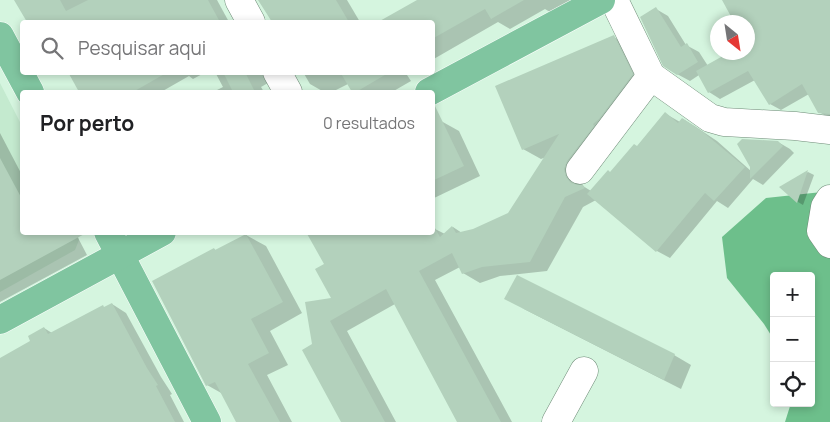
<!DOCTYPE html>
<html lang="pt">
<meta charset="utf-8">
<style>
:root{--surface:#fff;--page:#f6f6f6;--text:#202124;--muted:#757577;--line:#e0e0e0}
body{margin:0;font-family:Manrope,sans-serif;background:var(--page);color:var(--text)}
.controls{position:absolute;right:15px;bottom:15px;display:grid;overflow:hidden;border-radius:5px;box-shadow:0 2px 8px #0003}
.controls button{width:45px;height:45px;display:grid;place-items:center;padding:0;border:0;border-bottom:1px solid var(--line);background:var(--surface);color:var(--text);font:25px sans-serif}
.compass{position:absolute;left:710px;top:15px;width:45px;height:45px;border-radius:50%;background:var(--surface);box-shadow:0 2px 8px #0003;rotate:150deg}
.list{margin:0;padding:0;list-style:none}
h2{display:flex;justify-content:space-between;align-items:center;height:65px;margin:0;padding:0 20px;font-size:21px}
h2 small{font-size:16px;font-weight:400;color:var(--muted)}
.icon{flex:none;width:28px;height:28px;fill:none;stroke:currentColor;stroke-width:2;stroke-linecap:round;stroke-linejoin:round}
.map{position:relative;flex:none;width:830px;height:422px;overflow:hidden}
.search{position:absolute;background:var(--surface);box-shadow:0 2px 8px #0003;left:20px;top:20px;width:415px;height:55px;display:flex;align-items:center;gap:12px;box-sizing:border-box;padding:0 18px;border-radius:5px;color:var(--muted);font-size:19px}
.panel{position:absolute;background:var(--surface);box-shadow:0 2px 8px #0003;left:20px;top:90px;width:415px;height:145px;border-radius:5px}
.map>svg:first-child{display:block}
.built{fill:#c4eacf}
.forest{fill:#6dbf8b}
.shadow{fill:#0003}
.building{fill:#b3d1bc}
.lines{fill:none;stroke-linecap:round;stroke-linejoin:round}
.minor-casing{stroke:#6e8b77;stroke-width:29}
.major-casing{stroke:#fff;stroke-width:29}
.minor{stroke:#fff;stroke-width:28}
.major{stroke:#80c5a0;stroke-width:28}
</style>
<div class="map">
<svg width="830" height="422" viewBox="0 0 830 422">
<rect width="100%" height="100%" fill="#d5f5df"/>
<path class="built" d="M0,83L22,126V232L78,233L79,240L75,250L0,292Z"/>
<path class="forest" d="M822,192L830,197V422H785L791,403H811V276H774V340L764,324L727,278L722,237L766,198Z"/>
<g class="shadow">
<path d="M16,0H217L229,22H28Z"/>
<path d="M260,0H347L360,22H273Z"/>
<path d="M420,0H583L558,17L545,9L510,29L498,22L432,60V22H398Z"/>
<path d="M723,0H830V118L819,112L809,94L781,110L770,104L755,80L720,99L709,92L699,75L690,81L677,74L656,9L668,16L686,45L699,52L708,66L748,52V22H736Z"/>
<path d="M614,37L631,47L649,85L581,179L583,186L591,191L637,147L666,114L680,122L683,119L696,127L717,141L751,171L778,142L790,149L794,153L763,185L753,179L728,208L717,201L670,258L657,251L596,200L583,207L547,271L500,276L480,283L463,273L460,267L435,280L512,422H458L395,304L347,331L396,422H343L314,345L333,299L432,232L435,229L445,234L453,227L462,233L474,230L509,214L546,157L541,159L523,149Z"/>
<path d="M68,72H206L193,79L189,76L161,92H81Z"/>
<path d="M215,72H263L268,83L261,87L264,92H213L223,87Z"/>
<path d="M303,72H411L407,75L411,81L392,92H353L348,84L332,92H324L310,84Z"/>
<path d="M441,121L459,131L480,176L432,199V126Z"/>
<path d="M0,133L22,175V232H75L87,255L0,302Z"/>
<path d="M808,172L814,175L803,205L798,202L781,188Z"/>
<path d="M246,235L266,246L302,313L270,331L288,365L267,375L292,422H238L223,394L207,385L214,249L217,251Z"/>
<path d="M112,304L126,313L161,377L172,394L170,395L184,422H0V359L32,341L44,328L52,333Z"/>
<path d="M522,308L674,355L691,365L681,389Z"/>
</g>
<g class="building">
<path d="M14,0H60L66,11L88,0H208L220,22H27Z"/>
<path d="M258,0H336L349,22H272Z"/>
<path d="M417,0H524L491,19L485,9L432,39V22H378Z"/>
<path d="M722,0H830V114L818,113L802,84L769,105L748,71L708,93L696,71L730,52H748V22H734Z"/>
<path d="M656,7L681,47L687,43L698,62L677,75L663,66L640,17Z"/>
<path d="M614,35L633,74L599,119L593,124L594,126L567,161L564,169L566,177L571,183L578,185H583L585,188L565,197L530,262L482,267L462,274L452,253L419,271L501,422H457L386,289L330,321L385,422H341L302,350L312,344L305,302L331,298L315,269L324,264L306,232H432V229L435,228L440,237L452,226L456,233L473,229L508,213L559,134L522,150L495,86Z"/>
<path d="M68,72H168L133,92H79Z"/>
<path d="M223,72H245L255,92H233Z"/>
<path d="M340,72H390L356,92H352Z"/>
<path d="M435,106L464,166L432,181V107Z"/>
<path d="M665,112L678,123L682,118L703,132L745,167L714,201L705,193L656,252L587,194L608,170L610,172L634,144L637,146Z"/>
<path d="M742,139L778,141L783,146L750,179V167L737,144Z"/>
<path d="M0,158L22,199V232H88L0,280Z"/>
<path d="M808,170L797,203L779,187Z"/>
<path d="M246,234L283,302L251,319L269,353L248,364L280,422H236L215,382L206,386L152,281L214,248L215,250Z"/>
<path d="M517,275L675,354L664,380L504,299Z"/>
<path d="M112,303L147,368L158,385L156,386L175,422H0V358L30,341L28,336L44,327L48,334L103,305L104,307Z"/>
</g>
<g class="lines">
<defs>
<g id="minor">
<path d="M239,0L251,22"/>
<path d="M614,0L651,76L710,118L724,122L795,126L830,130"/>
<path d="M277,72L288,92"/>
<path d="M580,170L651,76"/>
<path d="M830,199L825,207L821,231L830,244"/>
<path d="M556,422L584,371"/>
</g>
<g id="major">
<path d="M0,36L30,92"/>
<path d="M429,92L601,0"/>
<path d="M108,232L207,422"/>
<path d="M0,320L162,232"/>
</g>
</defs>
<use href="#minor" class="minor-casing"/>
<use href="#major" class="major-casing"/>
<use href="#minor" class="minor"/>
<use href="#major" class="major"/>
</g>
</svg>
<div class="controls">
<button>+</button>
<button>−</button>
<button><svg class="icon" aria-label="locate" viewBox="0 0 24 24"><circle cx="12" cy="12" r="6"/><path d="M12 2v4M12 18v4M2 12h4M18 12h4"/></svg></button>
</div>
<svg class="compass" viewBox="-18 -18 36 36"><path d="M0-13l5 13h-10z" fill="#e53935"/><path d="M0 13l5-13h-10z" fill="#757577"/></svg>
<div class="search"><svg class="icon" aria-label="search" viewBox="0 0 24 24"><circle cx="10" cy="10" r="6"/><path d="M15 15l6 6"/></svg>Pesquisar aqui</div>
<section class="panel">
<h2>Por perto<small>0 resultados</small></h2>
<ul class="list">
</ul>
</section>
</div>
